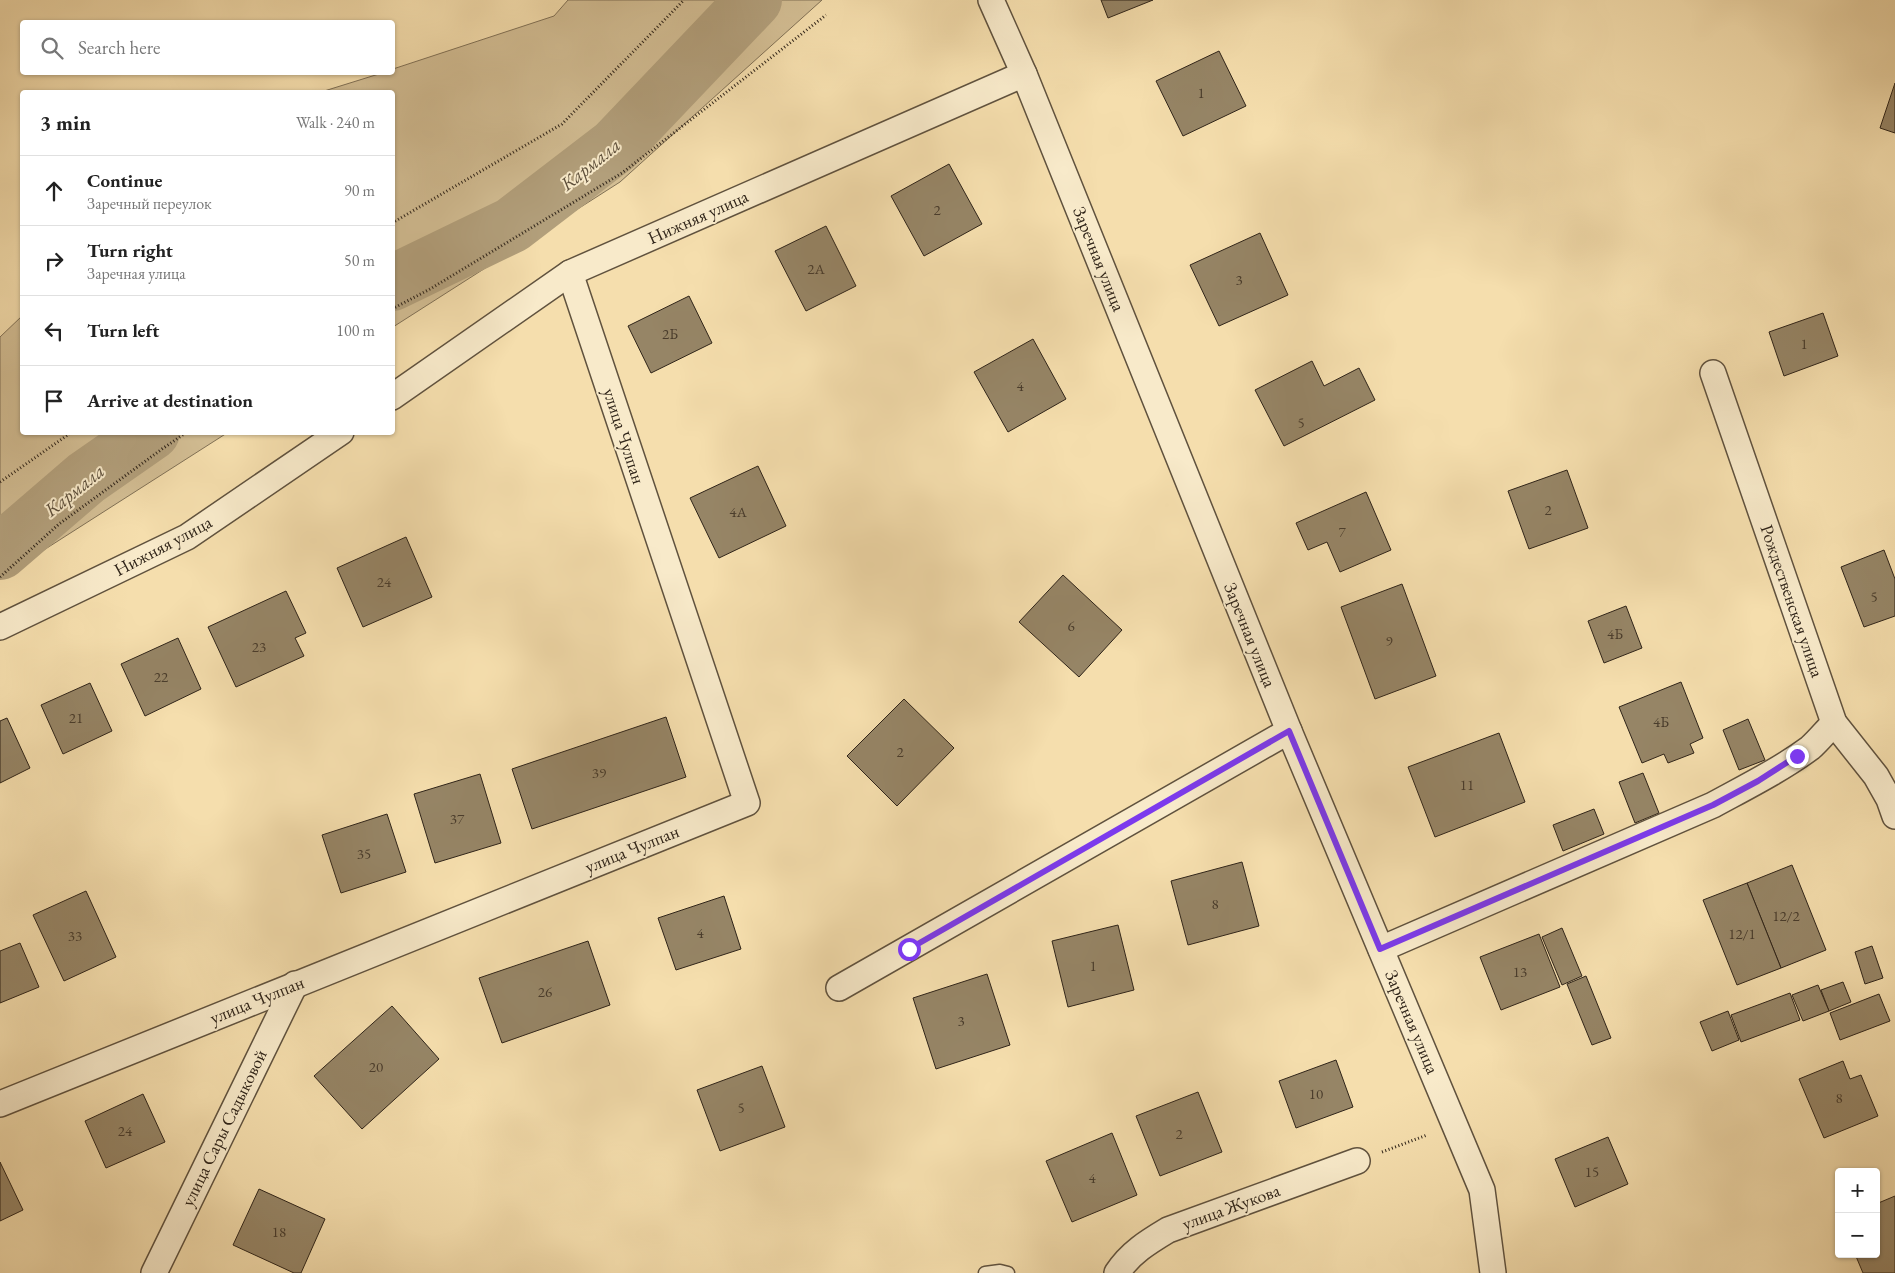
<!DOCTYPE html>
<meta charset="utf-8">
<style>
:root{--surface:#fff;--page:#f6f6f6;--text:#222;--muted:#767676;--line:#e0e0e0}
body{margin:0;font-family:"EB Garamond",serif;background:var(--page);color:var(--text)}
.controls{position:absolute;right:15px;bottom:15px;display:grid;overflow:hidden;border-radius:5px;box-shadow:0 1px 4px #0004}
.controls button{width:45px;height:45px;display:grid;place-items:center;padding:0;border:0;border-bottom:1px solid var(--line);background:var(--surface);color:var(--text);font:25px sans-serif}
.stop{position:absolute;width:15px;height:15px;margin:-11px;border:4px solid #7c3aed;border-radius:50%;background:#fff}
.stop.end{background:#7c3aed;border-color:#fff;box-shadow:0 1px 5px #0008}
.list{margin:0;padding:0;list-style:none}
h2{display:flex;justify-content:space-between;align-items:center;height:65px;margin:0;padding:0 20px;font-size:21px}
h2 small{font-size:16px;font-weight:400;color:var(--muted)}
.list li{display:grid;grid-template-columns:32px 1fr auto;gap:15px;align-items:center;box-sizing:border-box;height:70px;padding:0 20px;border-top:1px solid var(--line)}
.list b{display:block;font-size:19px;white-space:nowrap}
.list p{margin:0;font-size:16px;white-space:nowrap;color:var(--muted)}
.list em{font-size:16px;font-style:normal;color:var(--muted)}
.icon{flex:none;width:28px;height:28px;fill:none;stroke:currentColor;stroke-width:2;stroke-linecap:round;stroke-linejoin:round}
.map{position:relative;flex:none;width:1895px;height:1273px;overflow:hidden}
.search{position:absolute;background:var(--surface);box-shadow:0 1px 4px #0004;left:20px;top:20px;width:375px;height:55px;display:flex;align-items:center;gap:12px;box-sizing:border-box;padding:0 18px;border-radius:5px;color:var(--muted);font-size:19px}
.panel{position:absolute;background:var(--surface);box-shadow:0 1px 4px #0004;left:20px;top:90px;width:375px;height:345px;border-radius:5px}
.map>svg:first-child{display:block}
.green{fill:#d3be94;stroke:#817156}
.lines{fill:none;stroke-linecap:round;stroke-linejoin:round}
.river{stroke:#b29f7b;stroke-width:56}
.building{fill:#968566;stroke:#2f2419}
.service-casing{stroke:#60523e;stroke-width:15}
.minor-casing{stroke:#60523e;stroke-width:28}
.path{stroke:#2f2419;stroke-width:3;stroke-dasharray:1 2.5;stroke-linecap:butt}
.service{stroke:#f8eaca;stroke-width:12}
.minor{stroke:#f8eaca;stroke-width:25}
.route{stroke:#7c3aed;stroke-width:6}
.labels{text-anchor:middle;stroke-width:4;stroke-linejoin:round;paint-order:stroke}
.number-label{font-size:15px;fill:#493c2c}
.street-label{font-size:18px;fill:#2f2419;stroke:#f8eaca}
.water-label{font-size:19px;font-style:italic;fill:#5d4f3b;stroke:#f8eaca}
</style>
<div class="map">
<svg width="1895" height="1273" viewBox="0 0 1895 1273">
<rect width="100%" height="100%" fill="#f5dead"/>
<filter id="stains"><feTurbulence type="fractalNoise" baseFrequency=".004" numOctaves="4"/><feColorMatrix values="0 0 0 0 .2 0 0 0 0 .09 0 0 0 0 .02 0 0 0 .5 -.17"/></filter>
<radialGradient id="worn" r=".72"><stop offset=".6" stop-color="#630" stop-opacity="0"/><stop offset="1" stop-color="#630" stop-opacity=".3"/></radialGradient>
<g class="green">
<path d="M568,0H822L620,182L393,327L392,92H321L382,73L392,72L393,69L554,16Z"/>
<path d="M22,316V432L227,433L0,578V337Z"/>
</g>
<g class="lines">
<g class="river">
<path d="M392,283L512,225L615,146L754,0"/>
<path d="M0,552L86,478L152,432"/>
</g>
</g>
<g class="building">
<path d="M1101,0H1153L1108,18Z"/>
<path d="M1219,51L1246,106L1183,136L1156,81Z"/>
<path d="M1895,83V133L1880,128Z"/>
<path d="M949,164L982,224L924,256L891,196Z"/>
<path d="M826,226L856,286L806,311L775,251Z"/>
<path d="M1260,233L1288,295L1219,326L1190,265Z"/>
<path d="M689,296L712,343L651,373L628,326Z"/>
<path d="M1823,313L1838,356L1784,376L1769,332Z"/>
<path d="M1033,339L1066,399L1008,432L974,372Z"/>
<path d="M1312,361L1324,386L1359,368L1375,400L1284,446L1255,390Z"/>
<path d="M758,466L786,526L719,558L690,498Z"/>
<path d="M1567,470L1588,528L1529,549L1508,491Z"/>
<path d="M1366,492L1391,550L1340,572L1327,542L1308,550L1296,523Z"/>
<path d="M406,537L432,597L363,627L337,568Z"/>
<path d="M1884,550L1895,579V616L1864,627L1841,567Z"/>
<path d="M1063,575L1122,630L1079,677L1019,622Z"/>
<path d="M1402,584L1436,676L1375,699L1341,607Z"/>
<path d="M286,591L306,633L295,638L304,656L236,687L208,627Z"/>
<path d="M1626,606L1642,648L1604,663L1588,621Z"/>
<path d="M178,638L201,689L145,716L121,664Z"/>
<path d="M1681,682L1703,738L1690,744L1694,753L1668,763L1664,754L1642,763L1619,707Z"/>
<path d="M90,683L112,731L63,754L41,705Z"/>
<path d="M904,699L954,748L897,806L847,756Z"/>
<path d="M666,717L686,777L532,829L512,769Z"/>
<path d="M7,718L30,768L0,783V721Z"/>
<path d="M1748,719L1765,760L1739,770L1723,730Z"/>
<path d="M1499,733L1525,802L1435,837L1408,767Z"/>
<path d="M1643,773L1659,813L1635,823L1619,782Z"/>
<path d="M480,774L501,843L435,863L414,794Z"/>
<path d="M1594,809L1604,834L1563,851L1553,825Z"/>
<path d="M387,814L406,872L341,893L322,835Z"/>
<path d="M1242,862L1259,926L1188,945L1171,881Z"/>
<path d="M1792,865L1826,950L1781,968L1747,883Z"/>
<path d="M1747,883L1781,968L1737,985L1703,900Z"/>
<path d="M86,891L116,957L64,981L33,915Z"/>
<path d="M724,896L741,949L676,970L658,918Z"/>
<path d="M1118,925L1134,990L1068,1007L1052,941Z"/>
<path d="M1562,928L1582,976L1562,985L1542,937Z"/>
<path d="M1539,934L1560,987L1501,1010L1480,957Z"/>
<path d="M588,941L610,1005L502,1043L479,978Z"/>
<path d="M20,943L39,987L0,1003V951Z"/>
<path d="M1872,946L1883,978L1865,984L1855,952Z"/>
<path d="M987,974L1010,1045L936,1069L913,998Z"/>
<path d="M1586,976L1611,1038L1592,1045L1567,984Z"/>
<path d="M1843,982L1851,1002L1829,1011L1821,990Z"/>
<path d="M1818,985L1829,1011L1803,1021L1792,995Z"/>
<path d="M1790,993L1800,1020L1741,1042L1731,1015Z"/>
<path d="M1879,994L1890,1021L1840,1040L1830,1013Z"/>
<path d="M392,1006L439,1059L362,1129L314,1076Z"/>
<path d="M1728,1011L1739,1040L1712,1051L1700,1022Z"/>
<path d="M1336,1060L1353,1107L1296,1128L1279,1081Z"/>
<path d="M1843,1061L1850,1079L1861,1075L1878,1116L1824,1138L1799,1079Z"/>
<path d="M762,1066L785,1127L720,1151L697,1090Z"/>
<path d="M1198,1092L1222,1152L1160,1176L1136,1116Z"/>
<path d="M143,1094L165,1142L106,1168L85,1121Z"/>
<path d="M1112,1133L1137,1195L1072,1222L1046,1161Z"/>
<path d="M1608,1137L1628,1184L1575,1207L1555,1159Z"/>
<path d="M0,1162L23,1210L0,1221Z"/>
<path d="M259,1189L325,1219L301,1273H294L233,1245Z"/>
<path d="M1895,1196V1273H1863L1855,1254H1876V1204Z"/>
</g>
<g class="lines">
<defs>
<path id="service" d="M985,1273L1000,1271L1008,1273"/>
<g id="minor">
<path d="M991,0L1024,74L1289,731L1482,1190L1493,1273"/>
<path d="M1713,373L1834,723L1876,776L1889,799L1895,816"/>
<path d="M392,397L570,273L1024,74"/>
<path d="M0,627L187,537L341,432"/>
<path d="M1381,949L1713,805C1746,787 1780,770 1810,748C1818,741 1826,731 1834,723"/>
<path d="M839,988L1289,731"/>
<path d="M0,1104L747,803L570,273"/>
<path d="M154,1273L295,984"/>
<path d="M1117,1273C1130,1253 1148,1242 1168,1230L1357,1161"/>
</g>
</defs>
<use href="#service" class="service-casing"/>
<use href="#minor" class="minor-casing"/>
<g class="path">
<path d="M392,223L562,124L684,0"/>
<path d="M392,309L430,289L622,173L826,15"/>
<path d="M0,482L72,432"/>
<path d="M0,577L59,524L162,449L187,432"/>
<path d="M1382,1152L1427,1135"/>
</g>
<use href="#service" class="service"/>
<use href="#minor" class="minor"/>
</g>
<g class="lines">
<path class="route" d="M909,949L1289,731L1380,949L1713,805L1758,781L1797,756"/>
</g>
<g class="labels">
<g class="number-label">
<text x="1201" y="98">1</text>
<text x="937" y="215">2</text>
<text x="816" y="274">2А</text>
<text x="1239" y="285">3</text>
<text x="670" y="339">2Б</text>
<text x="1804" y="349">1</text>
<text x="1020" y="391">4</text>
<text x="1301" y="428">5</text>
<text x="1548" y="515">2</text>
<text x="738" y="517">4А</text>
<text x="1342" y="537">7</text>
<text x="384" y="587">24</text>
<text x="1874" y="602">5</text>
<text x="1071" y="631">6</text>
<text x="1615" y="639">4Б</text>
<text x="1389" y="646">9</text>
<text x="259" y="652">23</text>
<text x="161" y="682">22</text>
<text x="76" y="723">21</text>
<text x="1661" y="727">4Б</text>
<text x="900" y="757">2</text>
<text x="599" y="778">39</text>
<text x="1467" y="790">11</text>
<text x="457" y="824">37</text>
<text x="364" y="859">35</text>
<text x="1215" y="909">8</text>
<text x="1786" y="921">12/2</text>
<text x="700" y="938">4</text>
<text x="1742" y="939">12/1</text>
<text x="75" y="941">33</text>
<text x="1093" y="971">1</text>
<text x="1520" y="977">13</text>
<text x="545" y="997">26</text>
<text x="961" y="1026">3</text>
<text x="376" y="1072">20</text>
<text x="1316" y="1099">10</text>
<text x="1839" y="1103">8</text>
<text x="741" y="1113">5</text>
<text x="125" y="1136">24</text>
<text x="1179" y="1139">2</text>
<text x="1592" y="1177">15</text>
<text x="1092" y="1183">4</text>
<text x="279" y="1237">18</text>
</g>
<g class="street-label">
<text transform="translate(698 217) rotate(-24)" y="6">Нижняя улица</text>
<text transform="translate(1099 259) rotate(68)" y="6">Заречная улица</text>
<text transform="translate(624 436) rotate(72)" y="6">улица Чулпан</text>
<text transform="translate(163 546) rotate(-28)" y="6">Нижняя улица</text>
<text transform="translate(1792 601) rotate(71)" y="6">Рождественская улица</text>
<text transform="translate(1250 635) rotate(68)" y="6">Заречная улица</text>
<text transform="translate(632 849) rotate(-22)" y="6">улица Чулпан</text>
<text transform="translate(257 1000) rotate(-22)" y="6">улица Чулпан</text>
<text transform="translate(1412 1022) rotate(67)" y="6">Заречная улица</text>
<text transform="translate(224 1128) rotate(-64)" y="6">улица Сары Садыковой</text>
<text transform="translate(1231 1207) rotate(-20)" y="6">улица Жукова</text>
</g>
<g class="water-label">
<text transform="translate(590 164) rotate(-39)" y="7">Кармала</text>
<text transform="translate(74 490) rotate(-39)" y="7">Кармала</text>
</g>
</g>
<rect width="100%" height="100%" filter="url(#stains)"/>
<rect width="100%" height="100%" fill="url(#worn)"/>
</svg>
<div class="controls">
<button>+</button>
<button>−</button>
</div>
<div class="stop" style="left:909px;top:949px"></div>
<div class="stop end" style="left:1797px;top:756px"></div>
<div class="search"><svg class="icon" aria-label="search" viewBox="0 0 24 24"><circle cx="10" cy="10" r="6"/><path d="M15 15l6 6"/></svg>Search here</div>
<section class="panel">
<h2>3 min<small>Walk · 240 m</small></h2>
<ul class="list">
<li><svg class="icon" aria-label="ahead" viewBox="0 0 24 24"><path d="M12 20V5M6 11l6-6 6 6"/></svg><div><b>Continue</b><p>Заречный переулок</p></div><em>90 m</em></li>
<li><svg class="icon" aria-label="right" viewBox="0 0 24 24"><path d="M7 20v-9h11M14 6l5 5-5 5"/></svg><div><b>Turn right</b><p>Заречная улица</p></div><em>50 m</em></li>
<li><svg class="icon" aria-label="left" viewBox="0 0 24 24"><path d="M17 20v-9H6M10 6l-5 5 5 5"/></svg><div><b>Turn left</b></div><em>100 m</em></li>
<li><svg class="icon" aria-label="arrive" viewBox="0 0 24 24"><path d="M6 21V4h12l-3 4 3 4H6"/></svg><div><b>Arrive at destination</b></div></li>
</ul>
</section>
</div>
